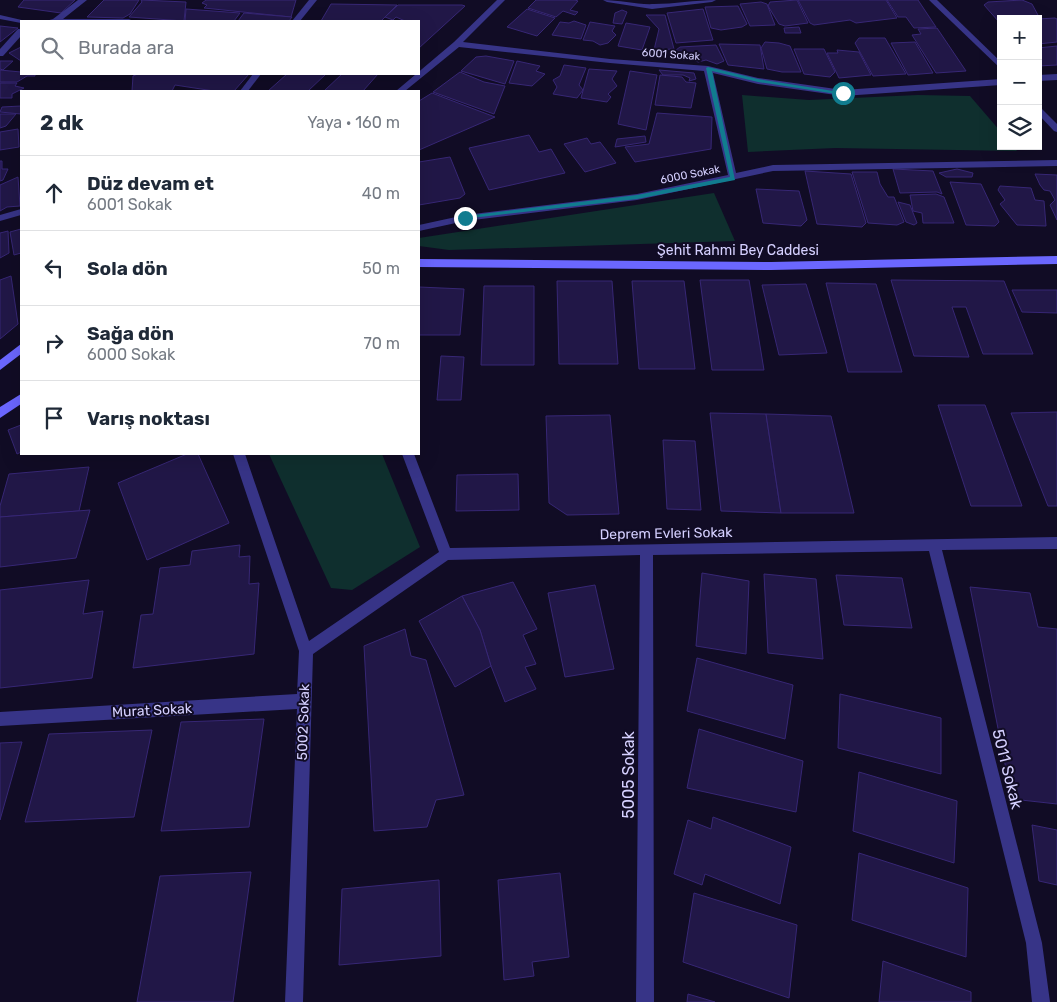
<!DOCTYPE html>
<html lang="tr">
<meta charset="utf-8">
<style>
:root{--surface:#fff;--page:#f6f6f7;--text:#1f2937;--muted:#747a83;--line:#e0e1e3}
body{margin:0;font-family:Rubik,sans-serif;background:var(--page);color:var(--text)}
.controls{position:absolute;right:15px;top:15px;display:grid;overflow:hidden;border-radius:0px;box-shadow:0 5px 20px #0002}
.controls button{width:45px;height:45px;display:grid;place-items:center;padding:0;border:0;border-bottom:1px solid var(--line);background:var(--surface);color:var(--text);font:25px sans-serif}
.stop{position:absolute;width:15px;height:15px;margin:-11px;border:4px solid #117c8f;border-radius:50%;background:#fff}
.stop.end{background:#117c8f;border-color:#fff;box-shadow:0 1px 5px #0008}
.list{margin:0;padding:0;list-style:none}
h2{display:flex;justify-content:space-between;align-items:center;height:65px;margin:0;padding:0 20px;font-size:21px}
h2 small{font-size:16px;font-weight:400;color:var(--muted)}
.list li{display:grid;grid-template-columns:32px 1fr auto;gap:15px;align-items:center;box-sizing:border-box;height:75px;padding:0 20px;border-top:1px solid var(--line)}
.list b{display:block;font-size:19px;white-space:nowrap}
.list p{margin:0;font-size:16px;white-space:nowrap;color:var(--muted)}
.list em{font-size:16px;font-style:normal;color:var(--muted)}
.icon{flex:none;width:28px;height:28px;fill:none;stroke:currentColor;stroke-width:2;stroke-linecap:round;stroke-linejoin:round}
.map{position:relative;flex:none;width:1057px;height:1002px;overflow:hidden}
.search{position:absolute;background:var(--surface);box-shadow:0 5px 20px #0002;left:20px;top:20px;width:400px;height:55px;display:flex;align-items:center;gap:12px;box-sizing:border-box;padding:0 18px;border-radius:0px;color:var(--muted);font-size:19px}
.panel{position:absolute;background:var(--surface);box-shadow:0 5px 20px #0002;left:20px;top:90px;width:400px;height:365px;border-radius:0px}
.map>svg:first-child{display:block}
.green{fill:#0f2f2e}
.building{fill:#211747;stroke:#372775}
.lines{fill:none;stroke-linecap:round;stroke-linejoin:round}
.minor{fill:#373487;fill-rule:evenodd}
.secondary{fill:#6b67ff;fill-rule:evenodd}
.route{fill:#117c8f}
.labels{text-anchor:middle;stroke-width:4;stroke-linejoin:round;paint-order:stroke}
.far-street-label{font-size:11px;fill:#d5d0ff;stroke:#110c25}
.street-label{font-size:14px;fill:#d5d0ff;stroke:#110c25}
.near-street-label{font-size:16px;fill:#d5d0ff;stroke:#110c25}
</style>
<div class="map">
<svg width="1057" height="1002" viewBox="0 0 1057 1002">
<rect width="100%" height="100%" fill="#110c25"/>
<g class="green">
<path d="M918,95L970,96L1001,132V146H1013L1017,151L835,148L748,152L742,95L809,100Z"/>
<path d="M714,193L735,241L449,250L419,246V238Z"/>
<path d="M269,454H382L420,547L352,590L331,588Z"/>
</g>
<g class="building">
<path d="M24,0H75L61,13L18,7Z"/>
<path d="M104,0H139L130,14L123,18L87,17Z"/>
<path d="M141,0L186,2L184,21L129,17L142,2Z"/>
<path d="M206,0H296L291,17L204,8L207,5L202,3Z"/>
<path d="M536,0H575L578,1L570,10L578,12L575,15L563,11L556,17L528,8Z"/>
<path d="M797,0L808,23L785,26L779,24L768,6L770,2Z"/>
<path d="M798,0H886L897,18L856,23L850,20L814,25L810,23Z"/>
<path d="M887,0H918L936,27L914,28L906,17H898Z"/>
<path d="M1022,0L1032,4L1039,17L1001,19L999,22L984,5L988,2Z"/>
<path d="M761,2L767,4L775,25L750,26L740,4Z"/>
<path d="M331,4L397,5L381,21H321Z"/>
<path d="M398,5H462L465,6L419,48V21H405L396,17L393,20L385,17Z"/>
<path d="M738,6L747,24L742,27L721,30L711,28L705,7Z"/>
<path d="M186,9L240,13L234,21H185Z"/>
<path d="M527,9L555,18L537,36L507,27Z"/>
<path d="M703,9L713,40L676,43L667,13Z"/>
<path d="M622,10L627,12L622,24L613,23L615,13Z"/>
<path d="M244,13L292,17L289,21H238Z"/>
<path d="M646,15H665L674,49L654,50L659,29Z"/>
<path d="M1055,18L1057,19V42L1038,44V19Z"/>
<path d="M574,21L586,25L581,39L552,35L560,22L569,23Z"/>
<path d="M590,22L615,26L612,31L616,35L608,43L600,45L593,41L583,40Z"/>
<path d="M626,23L650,27L642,50L618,46Z"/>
<path d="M0,26L18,28L0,42Z"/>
<path d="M799,27L801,33H785L784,28Z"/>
<path d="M937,28L966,71L936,73L912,35L921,34L918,29Z"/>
<path d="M859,38H885L906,74L873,76L855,43Z"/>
<path d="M765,42L779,43L790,46L801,72H782L767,69L761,48Z"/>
<path d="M915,42L933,73L908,75L891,43Z"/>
<path d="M719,44L760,45L764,69L728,65Z"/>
<path d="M716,45L724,61L717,64L706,60L698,62L691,58L683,60L676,50L680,47Z"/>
<path d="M1057,46V65L1038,66V48Z"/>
<path d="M21,47V61L9,53Z"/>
<path d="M794,49H824L835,72L830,77L804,74Z"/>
<path d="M837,50L859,52L871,75L839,78L827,53H838Z"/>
<path d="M486,56L514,61L505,84L461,71L476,57Z"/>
<path d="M0,61H13L3,70L0,69Z"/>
<path d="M517,61L540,66L536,71L545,74L532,86L509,83Z"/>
<path d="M564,65L586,68L579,85L583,90L577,98L553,94L557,87L553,80L560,76Z"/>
<path d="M589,69L617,71L612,79L617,86L608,94L611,97L607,102L581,98Z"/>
<path d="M0,70L21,72V74H35V76H27L17,82H0Z"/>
<path d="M659,70L694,73L696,79L689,81L690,78L683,75H663Z"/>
<path d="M630,71L657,75L646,130L618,124Z"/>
<path d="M460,72L484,82L505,86L494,114L433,92Z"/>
<path d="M138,74H249L234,91H214L175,85L172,91H132L133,76Z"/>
<path d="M287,74H326L308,91H268Z"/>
<path d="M342,74H378L363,91H324Z"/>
<path d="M660,75L682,77L686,82L696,83L691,108L655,105Z"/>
<path d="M0,83H17L15,86L24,88L12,94V98H0Z"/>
<path d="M432,93L495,117L419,150V101Z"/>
<path d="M21,106V114L0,112L2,107Z"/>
<path d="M657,113L712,117L711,149L635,162L625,147L649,144Z"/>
<path d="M0,114H16L6,126L0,128Z"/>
<path d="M18,129L19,147L0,150V132Z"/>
<path d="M529,135L539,152L551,149L565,173L489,190L469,148Z"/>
<path d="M645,136L646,142L615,147L617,139Z"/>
<path d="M587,138L591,144L600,142L616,163L585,172L564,144Z"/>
<path d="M450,157L465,194L460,198L419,205V162Z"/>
<path d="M0,161H2V169H8L3,180L0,181Z"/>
<path d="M893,169L933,171L942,194L937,192L900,193Z"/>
<path d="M957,169L973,173L972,177H946L939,173Z"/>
<path d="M805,171L851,174L866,223L862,227L817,224Z"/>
<path d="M852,172H877L880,184L888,197H894L904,222L897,225L868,223Z"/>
<path d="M1035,174L1057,175V220L1050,205L1055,200L1050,191L1044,190L1040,185Z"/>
<path d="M18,177L20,206L7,207L0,211V185Z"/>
<path d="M950,182L981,184L999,222L995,226L966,225Z"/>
<path d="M1000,186L1031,188L1035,200L1044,201L1046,226L1017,225L1000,204L1005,200L998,190Z"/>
<path d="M756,189L799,191L807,220L801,226L763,223Z"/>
<path d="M936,194L944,197L954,223H923L922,213L913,211L910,195Z"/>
<path d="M898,202L910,205L917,223L914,225L906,222Z"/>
<path d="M21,229V253L14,255L10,232Z"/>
<path d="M8,231L9,253L0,258V233Z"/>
<path d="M11,276L18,324L0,339V280Z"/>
<path d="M700,280H749L764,370H712Z"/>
<path d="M891,280L1004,281L1033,354H983L966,307H952L969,357L914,356Z"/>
<path d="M557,281H612L618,364H559Z"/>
<path d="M632,281H684L695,369H639Z"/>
<path d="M826,283L876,284L902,372H848Z"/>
<path d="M806,284L827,353L779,355L762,285Z"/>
<path d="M484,286H534V365H481Z"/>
<path d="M419,287L464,289L460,335H419Z"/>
<path d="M1012,290H1057V313L1022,312Z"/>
<path d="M441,356L464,357L461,400H437Z"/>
<path d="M938,405H985L1022,506H971Z"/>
<path d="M1057,412V506H1048L1011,413Z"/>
<path d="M710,413L766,414L781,513L721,511Z"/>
<path d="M766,414L831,416L854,513H781Z"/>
<path d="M610,415L619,514L567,515L549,503L546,416Z"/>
<path d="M21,425V452L17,454L8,430Z"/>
<path d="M663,440L695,441L701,510L667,509Z"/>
<path d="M187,454H198L229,523L147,560L118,483Z"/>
<path d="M89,467L79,511L0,517V506L9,474Z"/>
<path d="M518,474L519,510L456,511L457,475Z"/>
<path d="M90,510L76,558L0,567V517Z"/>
<path d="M240,545L239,557L250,556L249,584L259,583L254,654L133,668L141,615L153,614L160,568L190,565L192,551Z"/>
<path d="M702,573L749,581L746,654L696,646Z"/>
<path d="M764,574L816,579L823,659L768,653Z"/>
<path d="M836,575L902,578L912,628L844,625Z"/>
<path d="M89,580L83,614L103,611L92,678L0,688V590Z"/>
<path d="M513,582L537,629L523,635L536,664L525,667L536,689L505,702L491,666L480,630L462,596Z"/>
<path d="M595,585L614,669L565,677L548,593Z"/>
<path d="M970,587L1030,593L1038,627L1057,629V804L1012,799Z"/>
<path d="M462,596L480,630L491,666L455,687L419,621Z"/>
<path d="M405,629L411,656L426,660L464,795L436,800L427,827L374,831L364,646Z"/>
<path d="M697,658L793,685L785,739L687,711Z"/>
<path d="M840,694L941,718V774L838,748Z"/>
<path d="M264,719L249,827L161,831L181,722Z"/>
<path d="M699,729L803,761L796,812L687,788Z"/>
<path d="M152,730L134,817L25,822L49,734Z"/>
<path d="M22,742L0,820V743Z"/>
<path d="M859,772L957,801L954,863L853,831Z"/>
<path d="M713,817L791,847L780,904L705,874L702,885L674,874L688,820L711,829Z"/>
<path d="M1032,825L1057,830V885L1039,881Z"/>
<path d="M859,853L968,888L966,957L852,920Z"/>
<path d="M251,872L233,1002H137L160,876Z"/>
<path d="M560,873L569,957L532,962L534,976L504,980L498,880Z"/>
<path d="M439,880L441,956L339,965L342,889Z"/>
<path d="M694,893L797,925L789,998L683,962Z"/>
<path d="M883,961L971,992V1002H879Z"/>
<path d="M688,994L715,1002H687Z"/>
</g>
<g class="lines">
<g class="minor">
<path d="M78,0H87L63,19H129L133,21H46L53,19Z"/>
<path d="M309,0H317L300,21H292Z"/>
<path d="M497,0H505L463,42L610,59L708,66L758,78L843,90L1001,79V85L843,96L758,84L713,73L736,173L773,165L1057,160V166L773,171L637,200L465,221L419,231V225L465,215L637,194L728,175L704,71L610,63L459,47L405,91H396L454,42Z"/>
<path d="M603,0C620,0 638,5 654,4C674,4 695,0 716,0L712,2L652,9L607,2Z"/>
<path d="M929,0H937L1001,62V69Z"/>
<path d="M0,15L26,21H21V23L0,19Z"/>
<path d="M18,29H21V36L3,56H0V49Z"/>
<path d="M253,74H261L248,91H240Z"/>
<path d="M1057,74V80L1038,81V75Z"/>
<path d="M1038,105L1057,124V132L1054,131L1038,114Z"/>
<path d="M21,209V215L0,221V215Z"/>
<path d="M233,454H245L309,641L439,552L402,454H414L450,548L1057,537V549L942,550L1042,943L1050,1002H1032L1026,943L929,551L653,555L654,1002H636L640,555L448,560L313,654L303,1002H285L297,709L0,726V712L297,694L299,651Z"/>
</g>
<g class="secondary">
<path d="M1057,256V264L771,270L419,267V259L771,262Z"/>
<path d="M21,344V354L0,370V360Z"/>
<path d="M21,394V404L0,418V407Z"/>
</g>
</g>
<path class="route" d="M708,67L758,79L846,93L843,95L758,82L712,71L735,180L637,199L463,219V216H465L637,195L730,177L706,68Z"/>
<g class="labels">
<g class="far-street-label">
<text transform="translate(671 54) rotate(4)" y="4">6001 Sokak</text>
<text transform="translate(690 174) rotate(-11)" y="4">6000 Sokak</text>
</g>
<g class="street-label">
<text x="738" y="255">Şehit Rahmi Bey Caddesi</text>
<text transform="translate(666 533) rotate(-1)" y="5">Deprem Evleri Sokak</text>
<text transform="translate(152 710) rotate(-3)" y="5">Murat Sokak</text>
<text transform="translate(303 722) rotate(-88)" y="5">5002 Sokak</text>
</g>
<g class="near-street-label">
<text transform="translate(1008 769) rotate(76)" y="6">5011 Sokak</text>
<text transform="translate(628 775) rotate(-90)" y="6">5005 Sokak</text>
</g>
</g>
</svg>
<div class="controls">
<button>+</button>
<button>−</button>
<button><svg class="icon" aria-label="layers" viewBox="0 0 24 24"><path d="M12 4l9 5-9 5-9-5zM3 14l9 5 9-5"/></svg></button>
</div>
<div class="stop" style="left:843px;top:93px"></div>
<div class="stop end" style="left:465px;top:218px"></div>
<div class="search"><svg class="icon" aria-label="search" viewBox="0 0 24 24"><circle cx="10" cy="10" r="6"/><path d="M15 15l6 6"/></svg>Burada ara</div>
<section class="panel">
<h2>2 dk<small>Yaya · 160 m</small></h2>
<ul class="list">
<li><svg class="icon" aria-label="ahead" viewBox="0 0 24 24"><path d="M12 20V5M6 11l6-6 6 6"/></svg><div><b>Düz devam et</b><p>6001 Sokak</p></div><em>40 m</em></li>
<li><svg class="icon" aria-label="left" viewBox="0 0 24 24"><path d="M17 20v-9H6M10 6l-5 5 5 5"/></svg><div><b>Sola dön</b></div><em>50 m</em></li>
<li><svg class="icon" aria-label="right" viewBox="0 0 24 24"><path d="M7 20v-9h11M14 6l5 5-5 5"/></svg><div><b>Sağa dön</b><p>6000 Sokak</p></div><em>70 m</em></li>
<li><svg class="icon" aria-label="arrive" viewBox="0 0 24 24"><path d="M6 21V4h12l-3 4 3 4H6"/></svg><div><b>Varış noktası</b></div></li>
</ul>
</section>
</div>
